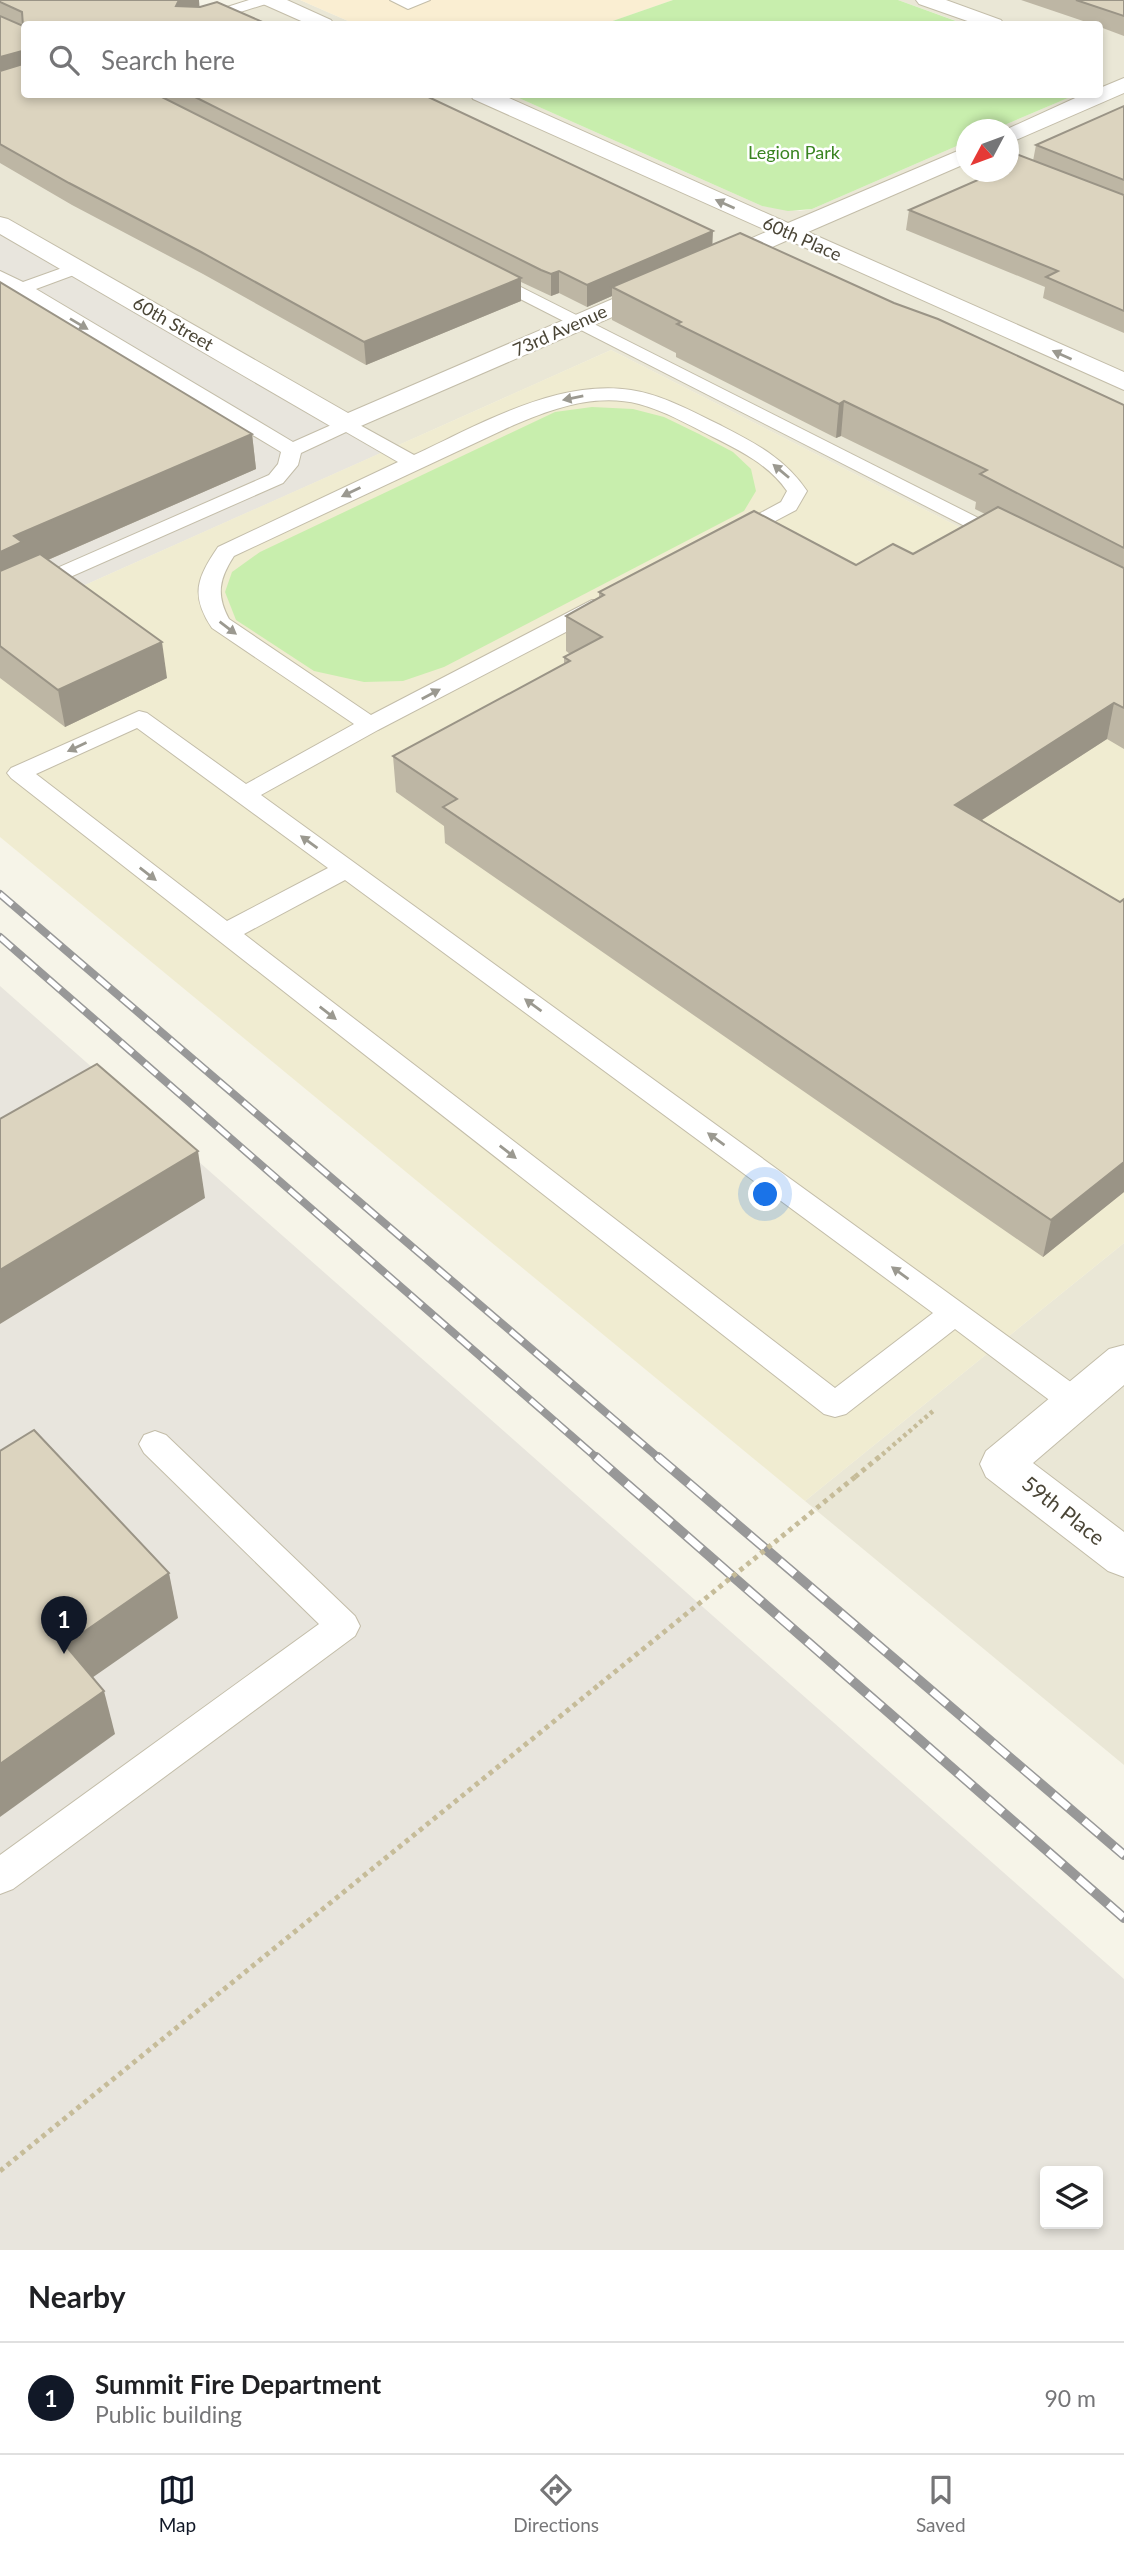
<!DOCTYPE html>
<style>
:root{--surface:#fff;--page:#f2f2f2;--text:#202124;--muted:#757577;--line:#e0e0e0;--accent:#111827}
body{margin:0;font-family:Lato,sans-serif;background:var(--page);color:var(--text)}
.controls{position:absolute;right:21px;bottom:21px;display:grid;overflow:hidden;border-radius:7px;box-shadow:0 4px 10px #0003}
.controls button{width:63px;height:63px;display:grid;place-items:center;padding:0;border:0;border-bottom:2px solid var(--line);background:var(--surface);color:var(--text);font:35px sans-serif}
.compass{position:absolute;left:956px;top:119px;width:63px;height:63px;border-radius:50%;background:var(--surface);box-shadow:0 4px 10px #0003;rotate:229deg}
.you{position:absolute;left:766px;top:1195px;width:24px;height:24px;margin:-18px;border:5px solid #fff;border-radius:50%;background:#1a73e8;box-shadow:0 0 0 10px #1a73e833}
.badge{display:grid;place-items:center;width:46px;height:46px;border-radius:50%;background:var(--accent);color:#fff;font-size:23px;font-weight:700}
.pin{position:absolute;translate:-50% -58px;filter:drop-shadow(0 2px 4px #0008)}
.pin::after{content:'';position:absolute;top:37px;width:24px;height:21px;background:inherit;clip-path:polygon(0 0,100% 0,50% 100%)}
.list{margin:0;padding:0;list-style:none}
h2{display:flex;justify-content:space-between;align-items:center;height:91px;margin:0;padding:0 28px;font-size:30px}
h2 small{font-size:23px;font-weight:400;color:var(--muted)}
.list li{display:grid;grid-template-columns:46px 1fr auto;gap:21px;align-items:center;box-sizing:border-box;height:112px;padding:0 28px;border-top:2px solid var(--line)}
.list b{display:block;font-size:26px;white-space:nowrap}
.list p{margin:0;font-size:23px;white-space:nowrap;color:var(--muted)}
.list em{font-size:23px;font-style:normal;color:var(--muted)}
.icon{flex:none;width:38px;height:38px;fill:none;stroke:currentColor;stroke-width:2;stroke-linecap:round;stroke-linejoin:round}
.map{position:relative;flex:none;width:1124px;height:2250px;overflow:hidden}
.search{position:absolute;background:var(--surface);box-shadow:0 4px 10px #0003;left:21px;right:21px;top:21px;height:77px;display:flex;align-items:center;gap:18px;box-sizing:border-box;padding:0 24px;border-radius:7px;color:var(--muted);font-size:26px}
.sheet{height:203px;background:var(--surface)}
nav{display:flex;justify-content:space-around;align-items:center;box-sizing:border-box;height:98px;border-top:2px solid var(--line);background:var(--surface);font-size:19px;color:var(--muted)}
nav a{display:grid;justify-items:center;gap:4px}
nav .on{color:var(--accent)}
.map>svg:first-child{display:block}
.residential{fill:#eae7d6}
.commercial{fill:#faeed2}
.industrial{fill:#e8e5dd;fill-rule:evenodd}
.education{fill:#f0ecd1}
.green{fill:#c8eead}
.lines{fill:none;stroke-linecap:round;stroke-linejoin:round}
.lane-casing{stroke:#c3bda9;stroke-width:2}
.street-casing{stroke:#c3bda9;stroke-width:2}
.path-far1{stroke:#c6bc99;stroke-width:4.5;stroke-dasharray:3.5 3.5;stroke-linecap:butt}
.path{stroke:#c6bc99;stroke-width:5;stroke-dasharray:4.5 4.5;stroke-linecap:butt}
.lane{fill:#fff;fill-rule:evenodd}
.street{fill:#fff;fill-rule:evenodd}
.rail-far1-casing{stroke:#989898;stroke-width:8}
.rail-casing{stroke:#989898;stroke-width:10}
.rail-far1{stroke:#fff;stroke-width:5;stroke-dasharray:16;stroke-linecap:butt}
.rail{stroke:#fff;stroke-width:7;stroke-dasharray:20;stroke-linecap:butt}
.path-bridge{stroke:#c6bc99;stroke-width:5;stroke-dasharray:4.5 4.5;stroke-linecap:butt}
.wall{fill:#bdb6a4}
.shaded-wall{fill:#9a9486}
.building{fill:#dcd4bf;stroke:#9a9486;stroke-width:2}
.oneway{fill:#9b9990}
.labels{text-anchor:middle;stroke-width:5;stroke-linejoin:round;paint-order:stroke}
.far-park-label{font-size:18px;fill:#3a8421;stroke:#fff}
.far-street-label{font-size:18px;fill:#4a4536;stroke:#fff}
.street-label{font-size:21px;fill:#4a4536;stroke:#fff}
</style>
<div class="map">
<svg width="1124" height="2250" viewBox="0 0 1124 2250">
<rect width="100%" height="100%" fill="#f6f4e8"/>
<g class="residential">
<path d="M273,0H300L355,24H198Z"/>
<path d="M898,0H1124V611L611,350L381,453L0,229V90L24,94L512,95L762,206L800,211L812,209L966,142L967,172H1009V130L995,129L1075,95L1100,94L1102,78L1100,75V24H965Z"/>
<path d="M1124,1243V1765L805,1501Z"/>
</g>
<path class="commercial" d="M300,0H673L604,24H355Z"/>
<g class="industrial">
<path d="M0,229L381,453L0,623Z"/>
<path d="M0,986L1124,1979V2250H0ZM1045,2171H1098V2224H1045Z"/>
</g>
<path class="education" d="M611,350L1124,611V1243L805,1501L0,837V623Z"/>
<g class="green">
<path d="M673,0H898L964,24H604Z"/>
<path d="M512,95H1075L995,129L967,130L966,142L812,209L788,211L762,206Z"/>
<path d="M592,407L633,409L664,417L699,434L733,452L751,469L756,491L744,511L444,667L403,681L364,682L314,671L236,620L225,592L232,572L260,552L555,412Z"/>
</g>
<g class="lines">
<defs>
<g id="lane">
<path d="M249,0H271L269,3L202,24H180L183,21Z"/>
<path d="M390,0H430L408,9Z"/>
<path d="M76,263L85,268L82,272L36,289L293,442L347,418L414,455C479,425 556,379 631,390C663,395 691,411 720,425C755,443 785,458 807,491L796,510L739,540H725L721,536L725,532L781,502L787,491C769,465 741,451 713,437C689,425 665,411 639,404C593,392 545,411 503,430L234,556C219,579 216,595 229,619L371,715L592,600H608L611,605L608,610L378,730L261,795L1086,1393L1091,1402L1086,1411L1075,1414L1064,1411L955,1329L846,1414L835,1417L824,1414L11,778L7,773L11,768L139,711L147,713L246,784L354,724L212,628C190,595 197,578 218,547L398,462L346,432L301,453L298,465L283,483L0,608V593L269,475L278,464L281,452L0,284V271L23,282ZM137,728L328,868L227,921L36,774ZM345,880L933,1313L835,1388L244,934Z"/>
<path d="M489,271L1012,535L1016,539L1012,543H998L483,280L480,276L483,272Z"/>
<path d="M155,1431L166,1435L355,1616L360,1626L355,1636L13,1889L0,1894V1855L319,1624L144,1453L139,1444L144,1435Z"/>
</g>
<g id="street">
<path d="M260,0H287L331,20L334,24H308L263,4Z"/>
<path d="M916,0H946L1001,20L1004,24H976L919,4Z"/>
<path d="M1124,78V93L1009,143V130H1005L1084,94H1100V88Z"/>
<path d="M470,94H500L788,223L967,147V163L808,232L1124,372V390L788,240L722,269L713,271L704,269L701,264L704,259L768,231L473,99Z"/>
<path d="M0,217L8,219L348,413L652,282L661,279L670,282L674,287L670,292L347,432L337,430L0,234Z"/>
<path d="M1124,1345V1385L1033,1463L1124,1532V1577L1108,1571L986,1477L980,1464L986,1451L1109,1349Z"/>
</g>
</defs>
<use href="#lane" class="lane-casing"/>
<use href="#street" class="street-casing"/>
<path class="path-far1" d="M877,1459L933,1411"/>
<g class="path">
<path d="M855,1477L879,1457"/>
<path d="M0,2171L600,1684"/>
</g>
<use href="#lane" class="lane"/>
<use href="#street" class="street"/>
<defs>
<g id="rail-far1">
<path d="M0,894L660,1459"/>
<path d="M0,937L598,1459"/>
</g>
<g id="rail">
<path d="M596,1457L1124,1918"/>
<path d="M658,1457L1124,1855"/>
</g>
</defs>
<use href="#rail-far1" class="rail-far1-casing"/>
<use href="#rail" class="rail-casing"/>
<use href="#rail-far1" class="rail-far1"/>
<use href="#rail" class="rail"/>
<path class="path-bridge" d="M600,1684L855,1477"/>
</g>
<g class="wall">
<path d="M0,0H199L24,94H422L712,245L894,303L1124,405V749L1107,739L982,820L1120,902L1124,899V1192L1043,1257L445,843L444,826L396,792L393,756L564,664V657L570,654L566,651V616L599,598V592L856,565L913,554L985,514L975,509L976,502L841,436L836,438L676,357V353L612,320V296L587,307L559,293L551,296L521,282V301L366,365L203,274L72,205L0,163Z"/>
<path d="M1021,0H1124V36L1100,27V24H1092Z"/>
<path d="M1124,106V333L1043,298L1045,287L906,230L909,210L986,176L987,172H1009L1033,161L1036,145Z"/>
<path d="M0,282L252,434L256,469L48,560L167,678L65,727L0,678Z"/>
</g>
<g class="shaded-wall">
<path d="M179,0H199L200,13L176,6Z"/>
<path d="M22,51L24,64L0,79V57Z"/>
<path d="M713,231L712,253L612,287V296L587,307V285Z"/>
<path d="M559,271V293L551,296V274Z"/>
<path d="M521,278V301L366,365L364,342Z"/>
<path d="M844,401L841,436L836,438L839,404Z"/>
<path d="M252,434L256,469L27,569L0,592V552L14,536Z"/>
<path d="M162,642L167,678L65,727L58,690Z"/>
<path d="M1114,703L1107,739L949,841L955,805Z"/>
<path d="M198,1151L205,1198L0,1324V1270Z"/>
<path d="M1124,1162V1192L1043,1257L1051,1220Z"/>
<path d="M169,1573L178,1618L76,1689L65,1645Z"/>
<path d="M104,1691L115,1734L0,1817V1764Z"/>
</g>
<g class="building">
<path d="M0,0H179L176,6L200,7L217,2L267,24H24V94H156L521,278L364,342L201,252L69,183L0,144V71L23,64L22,51L0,57V16L23,26L22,12L0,2Z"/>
<path d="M1076,0H1124V16Z"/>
<path d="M189,94H422L713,231L587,285L559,271L551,274L541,270Z"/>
<path d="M1124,106V180L1036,145Z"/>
<path d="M1016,154L1124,195V311L1046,277L1058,271L909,210L996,172H1009V157Z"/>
<path d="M740,233L894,303L938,319L1124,405V548L980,474L987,470L844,401L839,404L677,324L681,322L612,287Z"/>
<path d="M0,282L252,434L14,536L22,542L0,552Z"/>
<path d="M998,507L1124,568V708L1114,703L955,805L1120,902L1124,899V1162L1051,1220L443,807L457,799L393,756L570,661L564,657L602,637L566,616L604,595L599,592L754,511L856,565L893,544L913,554Z"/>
<path d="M40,554L162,642L58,690L0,646V571Z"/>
<path d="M97,1064L198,1151L0,1270V1119Z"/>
<path d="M34,1430L169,1573L65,1645L104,1691L0,1764V1451Z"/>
</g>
<defs><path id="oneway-solid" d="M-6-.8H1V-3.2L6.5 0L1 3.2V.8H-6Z" transform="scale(1.75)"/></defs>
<g class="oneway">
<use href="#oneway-solid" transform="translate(725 204) rotate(-156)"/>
<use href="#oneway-solid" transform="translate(79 324) rotate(31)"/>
<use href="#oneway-solid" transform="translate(1062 355) rotate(-156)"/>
<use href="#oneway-solid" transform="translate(573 398) rotate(169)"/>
<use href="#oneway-solid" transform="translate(781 471) rotate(-140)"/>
<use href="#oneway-solid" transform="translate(351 492) rotate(154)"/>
<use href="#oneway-solid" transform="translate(228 628) rotate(37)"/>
<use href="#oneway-solid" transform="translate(431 694) rotate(-28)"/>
<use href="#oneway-solid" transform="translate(77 747) rotate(155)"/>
<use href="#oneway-solid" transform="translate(309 842) rotate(-144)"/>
<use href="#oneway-solid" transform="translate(148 874) rotate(38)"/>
<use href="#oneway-solid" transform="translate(533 1005) rotate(-144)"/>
<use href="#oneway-solid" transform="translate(328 1013) rotate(38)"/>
<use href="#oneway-solid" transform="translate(716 1139) rotate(-144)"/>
<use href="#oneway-solid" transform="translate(508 1152) rotate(38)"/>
<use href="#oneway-solid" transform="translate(900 1273) rotate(-144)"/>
</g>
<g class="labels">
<g class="far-park-label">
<text x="794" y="159">Legion Park</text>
</g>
<g class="far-street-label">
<text transform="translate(802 239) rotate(24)" y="6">60th Place</text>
<text transform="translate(173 324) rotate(30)" y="6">60th Street</text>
<text transform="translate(560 331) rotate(-24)" y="6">73rd Avenue</text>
</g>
<g class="street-label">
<text transform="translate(1063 1511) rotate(38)" y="7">59th Place</text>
</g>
</g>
</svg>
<div class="controls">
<button><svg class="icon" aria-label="layers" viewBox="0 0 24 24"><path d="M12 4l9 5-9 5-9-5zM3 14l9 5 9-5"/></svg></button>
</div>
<svg class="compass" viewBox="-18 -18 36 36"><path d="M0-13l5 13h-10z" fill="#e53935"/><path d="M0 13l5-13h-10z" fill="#757577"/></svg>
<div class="you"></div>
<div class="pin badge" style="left:64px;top:1654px">1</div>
<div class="search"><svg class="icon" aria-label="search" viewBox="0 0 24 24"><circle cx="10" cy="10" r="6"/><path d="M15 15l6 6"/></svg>Search here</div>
</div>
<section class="sheet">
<h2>Nearby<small></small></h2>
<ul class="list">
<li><span class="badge">1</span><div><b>Summit Fire Department</b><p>Public building</p></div><em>90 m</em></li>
</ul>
</section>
<nav>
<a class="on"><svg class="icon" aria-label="map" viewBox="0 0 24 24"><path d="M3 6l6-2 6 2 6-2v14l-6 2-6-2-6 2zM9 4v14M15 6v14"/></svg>Map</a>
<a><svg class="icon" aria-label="directions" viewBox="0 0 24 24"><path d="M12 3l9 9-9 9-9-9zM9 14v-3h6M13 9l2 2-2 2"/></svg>Directions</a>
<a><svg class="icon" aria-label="saved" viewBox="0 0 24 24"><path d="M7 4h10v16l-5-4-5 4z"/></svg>Saved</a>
</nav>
